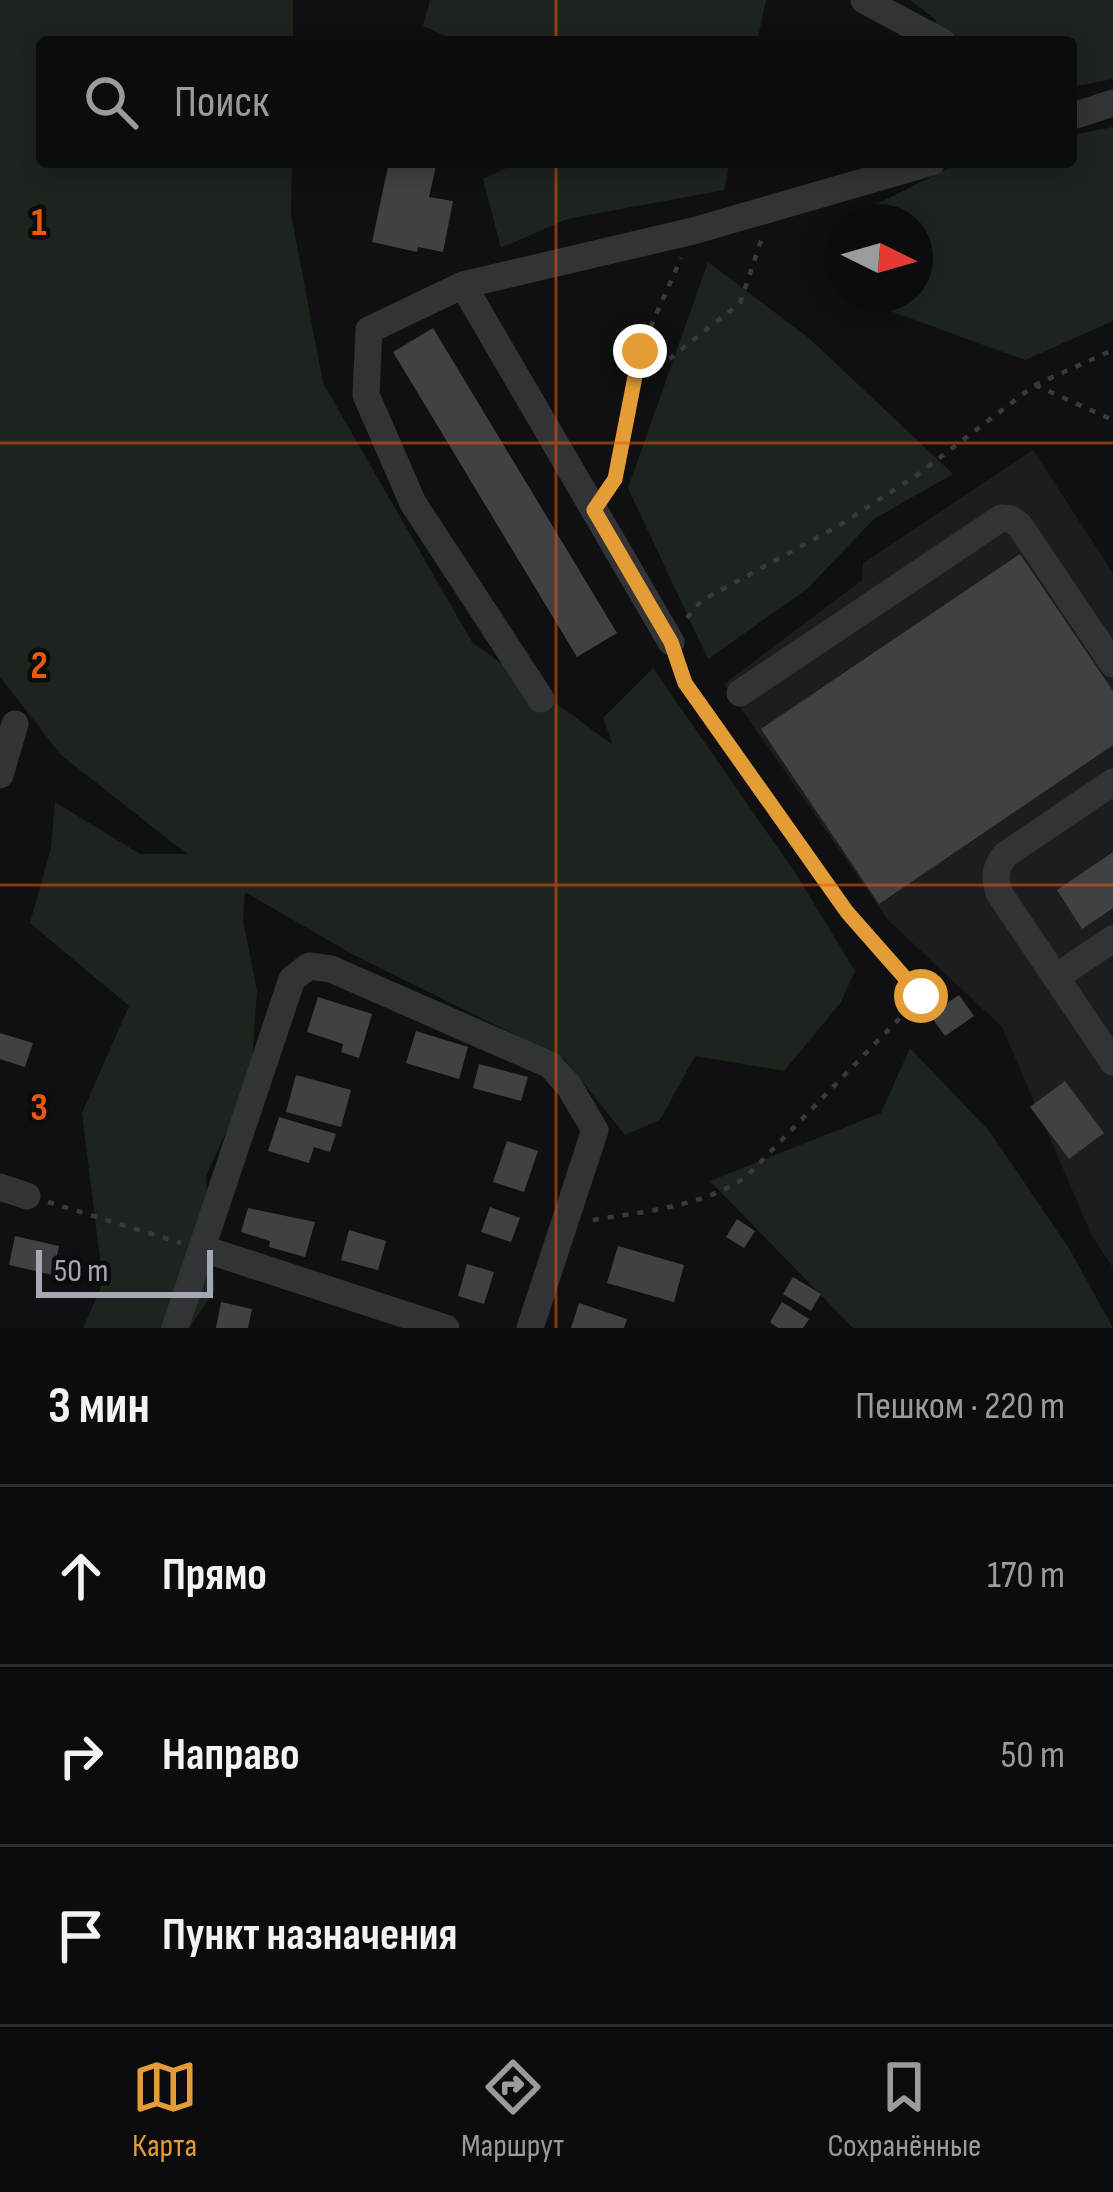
<!DOCTYPE html>
<html lang="ru">
<meta charset="utf-8">
<style>
:root{--surface:#0c0c0e;--page:#1a1a1c;--text:#f1f3f6;--muted:#9a9b9e;--line:#2c2c2e;--accent:#e49d36}
body{margin:0;font-family:"Sofia Sans Condensed",sans-serif;background:var(--page);color:var(--text)}
.compass{position:absolute;left:825px;top:204px;width:108px;height:108px;border-radius:50%;background:var(--surface);box-shadow:0 6px 18px #0003;rotate:95deg}
.scale{position:absolute;left:36px;bottom:30px;width:177px;box-sizing:border-box;padding-left:12px;border:6px solid #a3a8b2;border-top:0;font-size:33px;line-height:42px;white-space:nowrap;color:#a3a8b2;-webkit-text-stroke:9px #0b0c0d;paint-order:stroke}
.stop{position:absolute;width:36px;height:36px;margin:-27px;border:9px solid #e49d36;border-radius:50%;background:#fff}
.stop.end{background:#e49d36;border-color:#fff;box-shadow:0 3px 12px #0008}
.list{margin:0;padding:0;list-style:none}
h2{display:flex;justify-content:space-between;align-items:center;height:156px;margin:0;padding:0 48px;font-size:51px}
h2 small{font-size:39px;font-weight:400;color:var(--muted)}
.list li{display:grid;grid-template-columns:78px 1fr auto;gap:36px;align-items:center;box-sizing:border-box;height:180px;padding:0 48px;border-top:3px solid var(--line)}
.list b{display:block;font-size:45px;white-space:nowrap}
.list em{font-size:39px;font-style:normal;color:var(--muted)}
.icon{flex:none;width:66px;height:66px;fill:none;stroke:currentColor;stroke-width:2;stroke-linecap:round;stroke-linejoin:round}
.map{position:relative;flex:none;width:1113px;height:1328px;overflow:hidden}
.search{position:absolute;background:var(--surface);box-shadow:0 6px 18px #0003;left:36px;right:36px;top:36px;height:132px;display:flex;align-items:center;gap:30px;box-sizing:border-box;padding:0 42px;border-radius:12px;color:var(--muted);font-size:45px}
.sheet{height:696px;background:var(--surface)}
nav{display:flex;justify-content:space-around;align-items:center;box-sizing:border-box;height:168px;border-top:3px solid var(--line);background:var(--surface);font-size:33px;color:var(--muted)}
nav a{display:grid;justify-items:center;gap:6px}
nav .on{color:var(--accent)}
.map>svg:first-child{display:block}
.built{fill:#1c1d1f}
.green{fill:#1d241d}
.building{fill:#3f4145}
.lines{fill:none;stroke-linecap:round;stroke-linejoin:round}
.path{stroke:#383a3d;stroke-width:4.5;stroke-dasharray:6 9;stroke-linecap:butt}
.minor{stroke:#323336;stroke-width:27}
.route{stroke:#e49d36;stroke-width:15}
.grid{fill:none;stroke:#e8590c;stroke-width:3;stroke-opacity:0.55}
.grid-label{font-size:39px;text-anchor:middle;font-weight:bold;fill:#e8590c;stroke:#0b0c0d;stroke-width:9;stroke-linejoin:round;paint-order:stroke}
</style>
<div class="map">
<svg width="1113" height="1328" viewBox="0 0 1113 1328">
<rect width="100%" height="100%" fill="#101012"/>
<path class="built" d="M1033,450L1113,573V1268L1092,1236L1002,1027L888,920L724,684L862,580L863,563Z"/>
<g class="green">
<path d="M0,0H293V42H42V162H292L291,214L323,383L472,642L613,745L603,718L653,668L796,874L855,971L841,1002L784,1071L695,1056L660,1120L625,1135L564,1059L352,954L245,892L243,920L257,991L251,1077L206,1176L215,1290L189,1328H83L103,1283L82,1113L129,1006L30,923L51,848L55,802L140,854H187L61,755L0,677Z"/>
<path d="M430,0H766L757,42H459L423,26Z"/>
<path d="M910,0H1113V79L1071,87V42H928L936,20Z"/>
<path d="M1113,127V321L1025,360L890,311L880,294H915V222H843V230L839,223L961,162H1071V135Z"/>
<path d="M519,162H730L724,190L567,219L501,248L483,179Z"/>
<path d="M708,262L810,339L953,474L874,519L807,589L708,659L628,488Z"/>
<path d="M910,1048L990,1132L1070,1250L1113,1328H853L710,1181L881,1113Z"/>
</g>
<g class="building">
<path d="M389,162H437L429,197L453,201L443,252L418,247L417,252L372,242Z"/>
<path d="M433,328L617,633L577,657L393,352Z"/>
<path d="M1020,554L1113,691V745L879,904L761,729Z"/>
<path d="M1113,852V908L1082,929L1057,890Z"/>
<path d="M959,995L974,1016L945,1036L930,1015Z"/>
<path d="M318,997L372,1014L359,1058L341,1052L343,1044L307,1032Z"/>
<path d="M416,1031L468,1047L459,1079L406,1063Z"/>
<path d="M0,1033L33,1043L25,1067L0,1059Z"/>
<path d="M479,1064L528,1077L521,1101L473,1088Z"/>
<path d="M296,1075L351,1090L341,1127L286,1112Z"/>
<path d="M1065,1081L1104,1133L1069,1159L1030,1107Z"/>
<path d="M279,1117L336,1134L330,1152L314,1147L309,1163L268,1151Z"/>
<path d="M507,1141L538,1151L524,1192L493,1182Z"/>
<path d="M490,1207L520,1218L511,1242L481,1232Z"/>
<path d="M248,1208L315,1222L305,1257L269,1247L270,1241L241,1232Z"/>
<path d="M737,1219L755,1231L744,1248L726,1237Z"/>
<path d="M349,1230L386,1241L378,1270L341,1260Z"/>
<path d="M15,1236L59,1246L53,1275L9,1265Z"/>
<path d="M618,1246L684,1265L674,1302L607,1283Z"/>
<path d="M467,1264L494,1272L484,1304L458,1296Z"/>
<path d="M793,1277L821,1294L811,1311L783,1294Z"/>
<path d="M221,1302L252,1309L248,1328H216Z"/>
<path d="M782,1302L809,1319L803,1328H778L770,1322Z"/>
<path d="M579,1303L627,1319L624,1328H571Z"/>
</g>
<g class="lines">
<g class="path">
<path d="M1035,385L1113,420"/>
<path d="M634,387L740,303L762,238"/>
<path d="M610,486L615,479L640,351L681,258"/>
<path d="M687,618L701,601L840,525L917,475L1035,385L1113,350"/>
<path d="M48,1202L181,1243"/>
<path d="M593,1220C645,1211 702,1207 746,1177L921,996L847,912L685,683L679,666"/>
</g>
<g class="minor">
<path d="M864,0L942,42"/>
<path d="M1071,112L1076,115L1113,103"/>
<path d="M463,285L671,642"/>
<path d="M740,693L1001,518L1011,519L1020,526L1113,664"/>
<path d="M541,699L413,503L366,395L369,330L463,285L693,231L932,162"/>
<path d="M0,775L15,724"/>
<path d="M1113,782L1005,855C995,868 994,877 999,893L1113,1062"/>
<path d="M1056,977L1113,939"/>
<path d="M0,1187L27,1196"/>
<path d="M204,1249L446,1328"/>
<path d="M175,1328L292,979L309,966L331,969L550,1065L569,1086L595,1130L530,1328"/>
</g>
</g>
<g class="lines">
<path class="route" d="M640,351L615,479L594,510L671,642L685,683L847,912L921,996"/>
</g>
<path class="grid" d="M556,0V42M556,162V1328M0,443H1113M0,885H1113"/>
<g class="grid-label">
<text x="39" y="235">1</text>
<text x="39" y="678">2</text>
<text x="39" y="1120">3</text>
</g>
</svg>
<svg class="compass" viewBox="-18 -18 36 36"><path d="M0-13l5 13h-10z" fill="#e53935"/><path d="M0 13l5-13h-10z" fill="#9a9b9e"/></svg>
<div class="scale">50 m</div>
<div class="stop" style="left:921px;top:996px"></div>
<div class="stop end" style="left:640px;top:351px"></div>
<div class="search"><svg class="icon" aria-label="search" viewBox="0 0 24 24"><circle cx="10" cy="10" r="6"/><path d="M15 15l6 6"/></svg>Поиск</div>
</div>
<section class="sheet">
<h2>3 мин<small>Пешком · 220 m</small></h2>
<ul class="list">
<li><svg class="icon" aria-label="ahead" viewBox="0 0 24 24"><path d="M12 20V5M6 11l6-6 6 6"/></svg><div><b>Прямо</b></div><em>170 m</em></li>
<li><svg class="icon" aria-label="right" viewBox="0 0 24 24"><path d="M7 20v-9h11M14 6l5 5-5 5"/></svg><div><b>Направо</b></div><em>50 m</em></li>
<li><svg class="icon" aria-label="arrive" viewBox="0 0 24 24"><path d="M6 21V4h12l-3 4 3 4H6"/></svg><div><b>Пункт назначения</b></div></li>
</ul>
</section>
<nav>
<a class="on"><svg class="icon" aria-label="map" viewBox="0 0 24 24"><path d="M3 6l6-2 6 2 6-2v14l-6 2-6-2-6 2zM9 4v14M15 6v14"/></svg>Карта</a>
<a><svg class="icon" aria-label="directions" viewBox="0 0 24 24"><path d="M12 3l9 9-9 9-9-9zM9 14v-3h6M13 9l2 2-2 2"/></svg>Маршрут</a>
<a><svg class="icon" aria-label="saved" viewBox="0 0 24 24"><path d="M7 4h10v16l-5-4-5 4z"/></svg>Сохранённые</a>
</nav>
